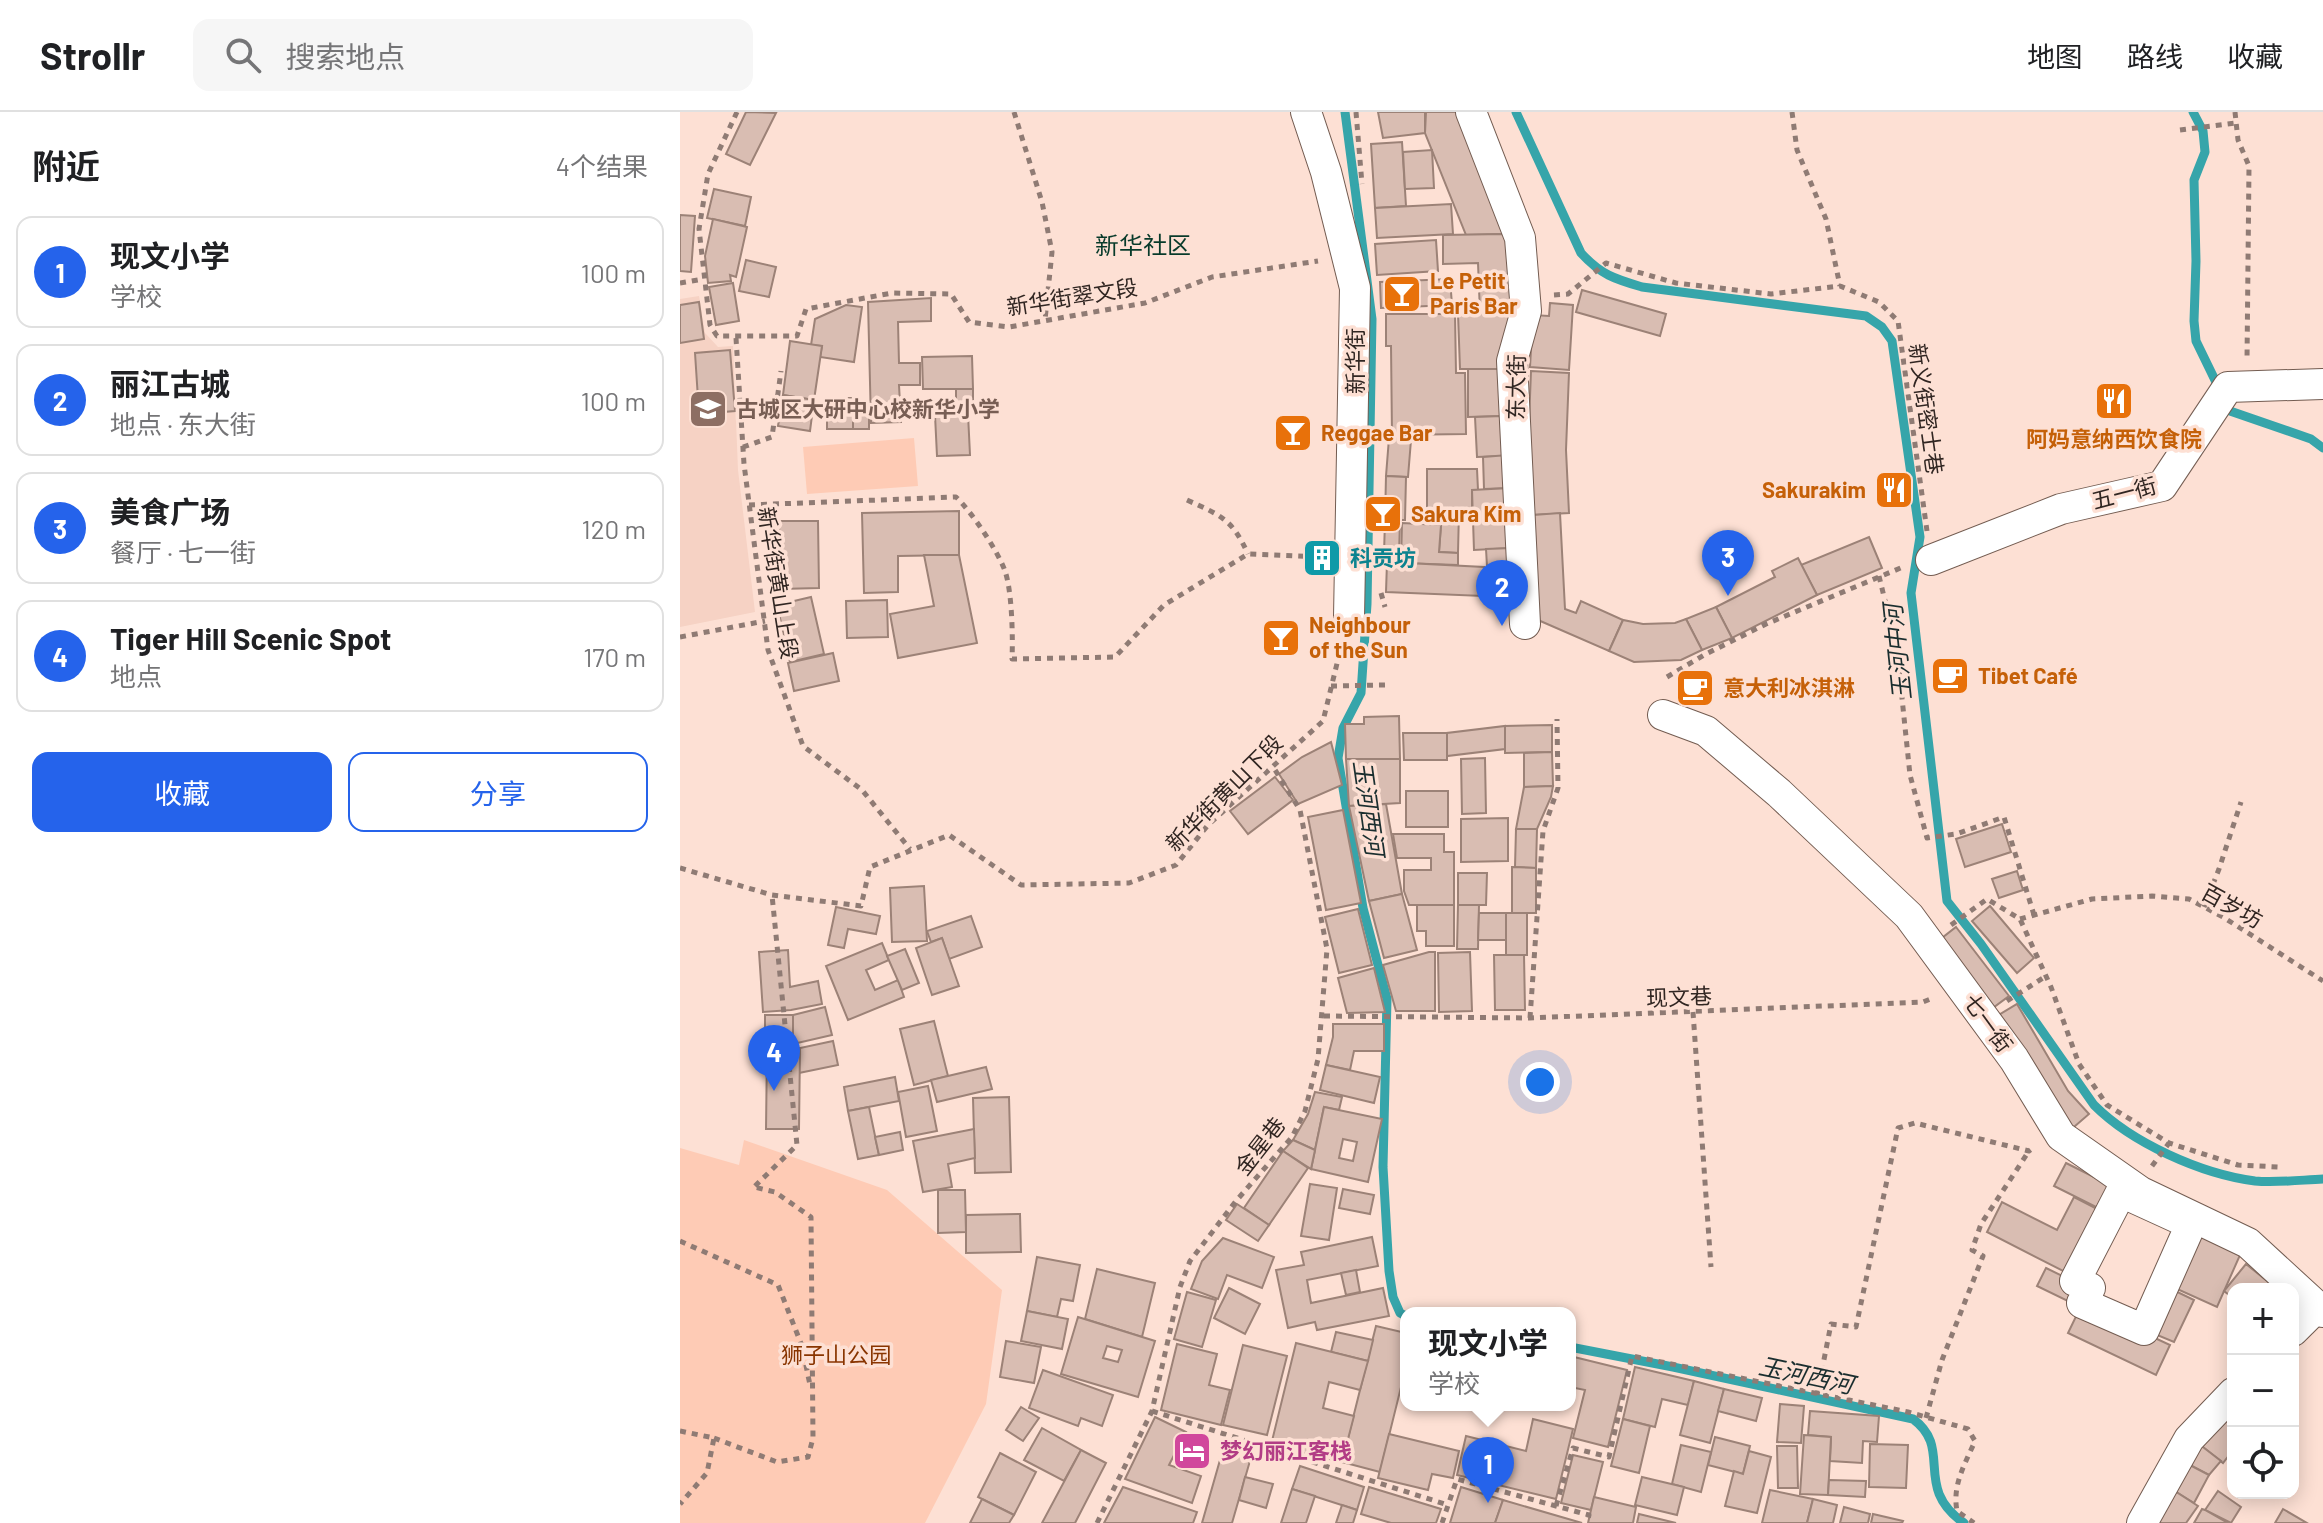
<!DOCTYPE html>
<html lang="zh">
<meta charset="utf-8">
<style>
:root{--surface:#fff;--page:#f6f6f6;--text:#202124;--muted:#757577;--line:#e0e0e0;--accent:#2563eb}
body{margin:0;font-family:Barlow,"Noto Sans SC",sans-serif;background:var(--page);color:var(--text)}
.controls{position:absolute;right:24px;bottom:24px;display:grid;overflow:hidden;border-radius:16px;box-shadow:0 4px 20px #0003}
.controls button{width:72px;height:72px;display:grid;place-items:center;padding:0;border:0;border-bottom:2px solid var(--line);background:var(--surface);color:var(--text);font:40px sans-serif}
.you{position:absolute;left:860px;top:970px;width:28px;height:28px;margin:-20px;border:6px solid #fff;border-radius:50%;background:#1a73e8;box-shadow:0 0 0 12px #1a73e833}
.badge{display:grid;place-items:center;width:52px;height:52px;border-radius:50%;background:var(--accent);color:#fff;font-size:26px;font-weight:700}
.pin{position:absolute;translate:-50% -66px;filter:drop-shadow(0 2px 4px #0008)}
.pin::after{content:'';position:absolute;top:42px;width:28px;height:24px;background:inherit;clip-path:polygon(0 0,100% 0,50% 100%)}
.popup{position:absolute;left:720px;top:1195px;width:176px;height:104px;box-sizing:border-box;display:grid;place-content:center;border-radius:16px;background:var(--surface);filter:drop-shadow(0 2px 6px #0005);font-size:26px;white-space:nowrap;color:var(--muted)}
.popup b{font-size:30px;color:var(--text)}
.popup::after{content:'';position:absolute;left:50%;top:100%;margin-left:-16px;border:16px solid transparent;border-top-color:var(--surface)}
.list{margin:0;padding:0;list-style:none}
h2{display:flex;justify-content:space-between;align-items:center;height:104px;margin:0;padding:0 32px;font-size:34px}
h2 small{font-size:26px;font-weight:400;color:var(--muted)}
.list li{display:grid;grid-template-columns:52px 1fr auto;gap:24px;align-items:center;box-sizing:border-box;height:112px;margin:0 16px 16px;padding:0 16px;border:2px solid var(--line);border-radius:16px}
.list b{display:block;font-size:30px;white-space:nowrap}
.list p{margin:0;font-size:26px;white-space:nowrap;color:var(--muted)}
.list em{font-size:26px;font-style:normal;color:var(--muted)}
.actions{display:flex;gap:16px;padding:24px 32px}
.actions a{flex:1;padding:18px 0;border:2px solid var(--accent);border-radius:16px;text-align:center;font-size:28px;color:var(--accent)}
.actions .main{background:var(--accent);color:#fff}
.icon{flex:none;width:44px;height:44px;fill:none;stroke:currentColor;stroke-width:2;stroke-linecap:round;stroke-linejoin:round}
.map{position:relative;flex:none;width:1643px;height:1411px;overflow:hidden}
header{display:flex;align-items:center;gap:48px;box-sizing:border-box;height:112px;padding:0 40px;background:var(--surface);border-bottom:2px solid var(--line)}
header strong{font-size:38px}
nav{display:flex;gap:44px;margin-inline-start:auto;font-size:28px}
.search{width:560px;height:72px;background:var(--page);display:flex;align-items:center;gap:20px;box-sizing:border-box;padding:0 28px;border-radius:16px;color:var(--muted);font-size:30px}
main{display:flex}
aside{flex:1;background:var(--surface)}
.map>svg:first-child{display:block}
.built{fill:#f6d2c4}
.green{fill:#fecbb5}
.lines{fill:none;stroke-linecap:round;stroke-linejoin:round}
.stream{stroke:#36a5aa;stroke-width:9}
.building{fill:#d9bdb2;stroke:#9c8277;stroke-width:2;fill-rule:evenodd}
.street-casing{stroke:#735c51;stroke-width:32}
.path{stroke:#8f7b74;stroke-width:5;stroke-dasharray:6 6;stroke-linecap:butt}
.street{stroke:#fff;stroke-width:30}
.labels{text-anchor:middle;stroke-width:7;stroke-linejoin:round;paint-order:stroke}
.food-label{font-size:22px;font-weight:bold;fill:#c56008;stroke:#fde0d4;text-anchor:start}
.street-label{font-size:22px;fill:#312622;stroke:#fde0d4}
.education-label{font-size:22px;font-weight:bold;fill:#785e54;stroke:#fde0d4;text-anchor:start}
.culture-label{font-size:22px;font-weight:bold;fill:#0d838f;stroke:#fde0d4;text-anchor:start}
.park-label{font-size:22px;fill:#893500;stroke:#fde0d4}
.hotel-label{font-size:22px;font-weight:bold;fill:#b23c85;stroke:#fde0d4;text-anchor:start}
.neighbourhood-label{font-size:24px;fill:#073a2a;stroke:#fde0d4}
.water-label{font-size:24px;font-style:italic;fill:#1a2e2f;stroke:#fde0d4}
</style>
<header>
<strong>Strollr</strong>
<div class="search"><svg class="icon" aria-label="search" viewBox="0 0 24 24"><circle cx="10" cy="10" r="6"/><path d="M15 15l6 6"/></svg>搜索地点</div>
<nav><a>地图</a><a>路线</a><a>收藏</a></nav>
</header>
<main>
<aside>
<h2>附近<small>4个结果</small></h2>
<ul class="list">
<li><span class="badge">1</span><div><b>现文小学</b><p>学校</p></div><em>100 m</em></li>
<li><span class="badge">2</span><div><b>丽江古城</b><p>地点 · 东大街</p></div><em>100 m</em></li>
<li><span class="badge">3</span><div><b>美食广场</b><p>餐厅 · 七一街</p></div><em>120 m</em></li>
<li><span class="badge">4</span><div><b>Tiger Hill Scenic Spot</b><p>地点</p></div><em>170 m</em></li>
</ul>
<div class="actions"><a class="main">收藏</a><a>分享</a></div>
</aside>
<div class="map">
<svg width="1643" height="1411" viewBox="0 0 1643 1411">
<rect width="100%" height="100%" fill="#fde0d4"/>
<path class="built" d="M19,184L25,221L38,235L53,234L58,358L75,500L0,515V187Z"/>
<g class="green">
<path d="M234,326L238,374L127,382L123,335Z"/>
<path d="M64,1028L207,1078L322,1178L306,1292L245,1411H0V1036L59,1053Z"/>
</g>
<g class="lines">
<g class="stream">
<path d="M665,0L692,207L687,492L681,581L663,616L658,646L683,796L707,887L703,1055L709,1159L713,1185L720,1201L726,1204"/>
<path d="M836,0L901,141C921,163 935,167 962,175L1186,204L1202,215L1212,229L1240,425L1231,481L1267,789L1301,832L1414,993C1452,1031 1521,1062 1575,1069C1596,1071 1621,1068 1643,1067"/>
<path d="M1513,0L1523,19L1525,40L1514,68L1516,149L1514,209L1516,229L1550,299L1631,327L1643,336"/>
<path d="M890,1235L993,1255L1233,1307C1274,1337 1232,1375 1284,1411"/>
</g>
</g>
<g class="building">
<path d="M66,0L96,1L70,53L46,42Z"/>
<path d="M698,0H745V21L703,26Z"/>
<path d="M746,0H777L823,122L786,123L745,21Z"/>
<path d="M722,30L726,94L695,96L691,32Z"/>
<path d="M752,38L754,76L725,77L723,40Z"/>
<path d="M34,77L71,85L65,114L27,106Z"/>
<path d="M771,92L773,122L697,126L695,96Z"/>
<path d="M0,103L15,104L11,160L0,159Z"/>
<path d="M33,107L67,115L56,165L50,163L51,169L28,171L25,144Z"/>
<path d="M823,122L829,124L831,200L800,201L798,151L763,152V123Z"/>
<path d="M756,128L758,159L697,163L695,132Z"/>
<path d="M66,148L96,155L89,185L59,179Z"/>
<path d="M770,167L772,193L701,196L700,170Z"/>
<path d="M53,171L59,209L36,213L29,175Z"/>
<path d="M902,178L986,202L980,224L896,200Z"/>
<path d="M251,186V209L218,210L219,251H240V273H219L221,310L191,311L188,190Z"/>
<path d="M19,190L24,227L0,231V193Z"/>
<path d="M870,191L893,193L889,258L850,255L853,203L869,204Z"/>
<path d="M166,193L182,195L174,250L140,245L142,234L131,233L135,207Z"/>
<path d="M831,200L821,257H780L778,202Z"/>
<path d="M706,202H775L776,261H785L786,322L712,323L711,234H706Z"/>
<path d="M110,229L142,234L134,288L103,283Z"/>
<path d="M50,238L55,299L19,302L15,241Z"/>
<path d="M292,244L293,277H243L242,245Z"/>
<path d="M788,257H821L822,304L788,305Z"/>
<path d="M851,259L889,261L886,338L889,401L853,403L848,336Z"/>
<rect x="276" y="277" width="17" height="20"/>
<path d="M103,283L134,288L130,319L98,314Z"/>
<rect x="147" y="286" width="26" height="31"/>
<path d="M288,302L290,343L257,344L255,303Z"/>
<path d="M173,303L189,304V317H173Z"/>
<path d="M822,304L824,344L797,345L795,305Z"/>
<path d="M709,326L731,328L728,365L706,364Z"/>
<path d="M828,343L830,376L804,377L803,345Z"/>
<path d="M747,357H797L798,378H792V398H747Z"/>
<path d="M706,364L726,365L725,408H705Z"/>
<path d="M830,376L832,436L794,438L792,378Z"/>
<path d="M752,398H779L778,441L759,440L761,413L752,412Z"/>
<path d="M279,399V443L218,444V480L184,481L182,401Z"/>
<path d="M880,401L885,497L896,501L901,489L943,508L929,539L858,508L853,403Z"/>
<path d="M705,408H720L719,443L704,442Z"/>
<path d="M99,409H138L139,476L100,477Z"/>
<path d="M722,411L761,413L759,440L778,441V453L721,451Z"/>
<path d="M1189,425L1202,456L1137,483L1121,453Z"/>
<path d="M832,436L835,488L809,489L806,437Z"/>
<path d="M628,437H656V456L628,455Z"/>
<path d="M244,443H279L297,531L218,546L210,502L254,494Z"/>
<path d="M1118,446L1137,483L1052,526L1036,495L1095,465L1092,459Z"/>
<path d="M707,450L804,455L803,484L706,480Z"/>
<path d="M131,485L144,542L110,550L97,493Z"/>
<path d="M207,488L208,525L167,526L166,489Z"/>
<path d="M1036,495L1052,526L1022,538L1006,507Z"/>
<path d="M1006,507L1022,538L1001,548L954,550L929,539L943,508L963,512L995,511Z"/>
<path d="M153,541L159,569L114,579L108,551Z"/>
<path d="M719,604L720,647H666L665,612H684V605Z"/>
<path d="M872,613V640L825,641V614Z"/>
<path d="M825,614V637L767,644V621Z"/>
<path d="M723,621H767V648H724Z"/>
<path d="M651,630L662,673L618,692L599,662L622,645Z"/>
<path d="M872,640L873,674L844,675V641Z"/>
<path d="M805,646L806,701L782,702L781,647Z"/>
<path d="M666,647H720V691L669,694Z"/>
<path d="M595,665L613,688L568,722L550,699Z"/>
<path d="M873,674L871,685L857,717H836L844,675Z"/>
<rect x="726" y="679" width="42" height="36"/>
<path d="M706,692L722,782L689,789L669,694Z"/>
<path d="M663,698L681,791L646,798L628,705Z"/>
<path d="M828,706V749L781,750V707Z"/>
<path d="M1322,712L1331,740L1285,755L1276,727Z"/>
<path d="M836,717H857L856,756L835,755Z"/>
<path d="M713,722H764V740H774V793H729L724,779V758H751V746H717Z"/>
<path d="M832,755L856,756V801H832Z"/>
<path d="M1337,759L1343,778L1319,786L1312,767Z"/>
<path d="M778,761H807L806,793H778Z"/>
<path d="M244,774L247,829L212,830L210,776Z"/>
<path d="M722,782L737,838L704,846L689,789Z"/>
<path d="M737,793H774V834H746V819H737Z"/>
<path d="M778,793H799L798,837H777Z"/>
<path d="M1310,794L1354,846L1337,861L1292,809Z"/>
<path d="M156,795L200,804L196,822L168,817L164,836L148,833Z"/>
<path d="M678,797L692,853L659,861L645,805Z"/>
<path d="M799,801H826V828H798Z"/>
<rect x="826" y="801" width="21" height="42"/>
<path d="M291,804L302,835L269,847L262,826L251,830L247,819Z"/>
<path d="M1276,815L1329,884L1306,901L1253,833Z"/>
<path d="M262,826L279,874L252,883L236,836Z"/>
<path d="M202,831L209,848L186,858L195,878L218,868L224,885L168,908L146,854Z"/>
<path d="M225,837L239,871L222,878L207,844Z"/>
<path d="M108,838L110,875L138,869L142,892L111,898L83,900L79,840Z"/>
<path d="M749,840H755V899H716L703,853Z"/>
<path d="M790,840L792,899L759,900L758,841Z"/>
<path d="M814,843H844L845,898H815Z"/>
<path d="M694,856L705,900L667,901L658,866Z"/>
<path d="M1337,892L1388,979L1409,1002L1387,1021L1312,907Z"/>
<path d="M145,895L152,923L113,932V903Z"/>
<rect x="85" y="903" width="28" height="29"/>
<path d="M254,909L268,964L234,973L220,917Z"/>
<path d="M653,912H704V939H674L670,958L646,953L653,925Z"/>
<path d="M153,929L158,953L119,961L120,936Z"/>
<path d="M87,936H120L119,1017H86Z"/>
<path d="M646,953L700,965L694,991L640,978Z"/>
<path d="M306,955L312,977L257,990L251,968Z"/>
<path d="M215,965L219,989L168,999L164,975Z"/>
<path d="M248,974L257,1019L226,1025L218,980Z"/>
<path d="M635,980L662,985L659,998L644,995L635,1038L613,1028L628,1002Z"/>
<path d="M329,985L331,1060L295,1061L293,986Z"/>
<path d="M189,995L199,1043L178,1047L168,999Z"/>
<path d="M644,995L702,1007L688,1070L631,1057ZM663,1027L677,1030L673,1049L659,1046Z"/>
<path d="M294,1017L295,1046L268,1052L272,1075L243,1080L233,1029Z"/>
<path d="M220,1020L223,1038L199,1043L195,1025Z"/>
<path d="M613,1028L635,1038L631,1057L603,1039Z"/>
<path d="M603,1039L628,1056L589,1113L564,1096Z"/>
<path d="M1386,1051L1440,1078L1428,1101L1374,1074Z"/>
<path d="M630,1072L657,1076L649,1128L621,1124Z"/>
<path d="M663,1077L694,1083L690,1102L659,1096Z"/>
<path d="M258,1078H285L286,1120L258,1121Z"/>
<path d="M1394,1085L1427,1102L1395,1165L1307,1120L1322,1090L1377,1118Z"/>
<path d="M557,1092L589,1113L578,1129L546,1108Z"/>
<path d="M340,1102L341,1140L286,1141V1103Z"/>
<path d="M1513,1112L1564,1134L1537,1195L1486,1172Z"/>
<path d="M692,1125L698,1154L627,1168L631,1191L703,1176L709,1204L637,1218L635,1210L608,1216L596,1158L624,1153L621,1140Z"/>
<path d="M543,1126L594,1145L582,1176L547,1163L538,1187L511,1177L522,1149Z"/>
<path d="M357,1145L400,1153L393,1189L381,1187L377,1205L347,1199Z"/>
<path d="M1566,1152L1597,1177H1553V1186L1544,1179Z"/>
<path d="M1366,1156L1407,1176L1398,1194L1357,1174Z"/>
<path d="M417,1157L475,1171L462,1225L405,1207Z"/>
<path d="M676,1158L680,1180L666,1183L661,1161Z"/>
<path d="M1485,1174L1514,1188L1494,1230L1465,1218Z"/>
<path d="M549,1176L580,1192L565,1222L534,1206Z"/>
<path d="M507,1180L536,1188L522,1235L494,1227Z"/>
<path d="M1402,1192L1490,1233L1476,1263L1388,1221Z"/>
<path d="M347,1199L388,1207L382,1237L341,1229Z"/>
<path d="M398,1205L475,1229L458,1285L381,1262ZM427,1234L442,1238L438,1250L423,1246Z"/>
<path d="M696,1214L726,1221V1255L700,1360L662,1350Z"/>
<path d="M656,1220L693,1228L688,1249L651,1240Z"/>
<path d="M326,1229L361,1235L354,1271L320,1265Z"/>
<path d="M616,1231L688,1249L680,1278L649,1270L643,1296L674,1304L662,1350L591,1333Z"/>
<path d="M497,1232L537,1242L529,1273L550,1278L541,1313L481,1298Z"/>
<path d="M563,1233L607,1244L587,1323L543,1313Z"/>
<path d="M890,1244L947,1258L928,1335L893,1326L905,1278L890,1275Z"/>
<path d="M955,1255L1014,1269L1008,1293L982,1287L975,1315L943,1307Z"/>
<path d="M363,1258L433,1283L422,1314L401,1306L398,1314L349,1296Z"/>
<path d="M1014,1269L1044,1277L1030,1331L1000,1323Z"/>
<path d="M1044,1277L1082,1286L1076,1309L1038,1299Z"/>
<path d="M1100,1292L1124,1294L1121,1331L1097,1330Z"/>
<path d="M341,1295L359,1306L343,1329L326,1318Z"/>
<path d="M1130,1299L1199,1304L1197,1330L1183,1329L1182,1351L1150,1349L1151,1325L1128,1323Z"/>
<path d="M1544,1300L1553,1307V1338L1543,1351L1519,1332Z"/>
<path d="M475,1305L506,1320L489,1353L521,1364L512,1391L445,1367Z"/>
<path d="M853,1307L893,1317L876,1387L777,1363L786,1324L846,1339Z"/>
<path d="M943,1307L970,1314L959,1361L931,1354Z"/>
<path d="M362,1316L401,1338L384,1369L344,1348Z"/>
<path d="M709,1322L779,1339L773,1366L752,1362L748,1378L698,1366Z"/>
<path d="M1124,1323L1151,1325L1148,1383L1120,1382Z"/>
<path d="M1035,1325L1070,1334L1063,1362L1028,1353Z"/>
<path d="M546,1327L574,1335L552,1411H522Z"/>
<path d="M1190,1332L1228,1333L1226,1376L1189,1375Z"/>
<path d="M1519,1332L1541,1349L1529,1363L1504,1350Z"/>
<path d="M1001,1333L1031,1340L1021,1380L992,1372Z"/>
<path d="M1097,1334H1117L1118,1376H1098Z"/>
<path d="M401,1338L426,1351L395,1411H362Z"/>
<path d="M1069,1339L1091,1345L1077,1401L1045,1394L1054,1359L1063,1362Z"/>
<path d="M320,1341L356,1360L334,1403L298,1385Z"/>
<path d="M893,1343L923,1350L911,1398L881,1391Z"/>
<path d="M1504,1350L1529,1363L1514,1391L1490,1376Z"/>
<path d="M620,1354L684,1375L677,1398L612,1377Z"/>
<path d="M565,1365L593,1372L586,1396L559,1388Z"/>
<path d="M962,1365L1004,1375L997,1403L955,1393Z"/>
<path d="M1149,1368L1186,1369L1185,1385L1148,1383Z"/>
<path d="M443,1375L517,1400L513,1411H424Z"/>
<path d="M689,1375L761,1397L756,1411H711L681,1402Z"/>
<path d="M781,1375L823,1388L815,1411H770Z"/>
<path d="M1490,1376L1518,1394L1506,1411H1476Z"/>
<path d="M612,1377L635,1384L626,1411H601Z"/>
<path d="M1090,1378L1133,1387L1127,1411H1082Z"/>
<path d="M1538,1379L1561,1395L1551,1411L1525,1398Z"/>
<path d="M914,1385L956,1395L953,1411H908Z"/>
<path d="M302,1387L334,1403L329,1411H290Z"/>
<path d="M1133,1387L1157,1393L1153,1411H1127Z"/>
<path d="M823,1388L902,1411H815Z"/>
<path d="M662,1393L677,1398L673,1411H656Z"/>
<path d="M1164,1395L1190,1402L1188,1411H1160Z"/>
<path d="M1522,1397L1525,1398L1548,1411H1514Z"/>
<path d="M1603,1397L1627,1411H1595Z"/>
<path d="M959,1402L996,1411H957Z"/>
<path d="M1193,1402L1223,1409L1222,1411H1191Z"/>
</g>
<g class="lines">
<defs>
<g id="street">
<path d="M626,0L646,60L675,176L669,505"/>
<path d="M791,0L840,126L846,199L832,249L845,512"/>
<path d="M1251,448L1381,397L1482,374L1548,275L1643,272"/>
<path d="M983,603L1026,619L1099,681L1229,804L1334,947L1381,1024L1461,1080L1568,1131L1643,1200"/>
<path d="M1441,1080L1511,1112L1464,1218L1402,1191L1410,1176L1395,1169Z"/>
<path d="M1613,1219L1636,1196"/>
<path d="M1462,1411L1509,1327L1553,1281"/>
</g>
</defs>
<use href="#street" class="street-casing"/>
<g class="path">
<path d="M57,0L28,62L19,117L30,213L37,224H117L126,197L212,181L271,182L289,210L329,215L465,191L532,165L638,149"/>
<path d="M334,0L362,90L372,140L365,208"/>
<path d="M676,0L682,72"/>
<path d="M1112,0L1117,38L1146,107L1160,174"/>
<path d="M1555,0L1558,28L1569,54L1567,248"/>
<path d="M1500,18L1556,11"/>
<path d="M0,171L23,167"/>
<path d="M874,183L888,182L926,151L996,171L1091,182L1160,174L1199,190L1218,209L1247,419"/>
<path d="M56,226L64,352L88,538L123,634L182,678L230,737"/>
<path d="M63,335L92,325L101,259"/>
<path d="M507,388C542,404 552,407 568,442"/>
<path d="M69,393L276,385C291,399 318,439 325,459C332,479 333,525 332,547L435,545L484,493L568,442L641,445"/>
<path d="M1199,464L1217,538L1230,663L1247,726L1276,722L1324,705L1354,803"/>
<path d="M701,481L705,495"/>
<path d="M0,525L85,509"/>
<path d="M987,565L1024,543L1086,512L1223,455"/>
<path d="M651,574L705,573"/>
<path d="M0,756L92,783L181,794L190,755L269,723L341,773L449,771L496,753L528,713L643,609L662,531"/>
<path d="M1524,795L1539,757L1561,690"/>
<path d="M1340,807L1412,787L1472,784L1509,787L1543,805L1643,869"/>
<path d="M1271,813L1307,787L1340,807L1371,875L1399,952L1427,993L1489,1031L1558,1053L1599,1055"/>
<path d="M1327,889L1366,864"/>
<path d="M1013,900L1031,1155"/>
<path d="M644,904L850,906L1243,890L1253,886"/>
<path d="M850,906L863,719L878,676L877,607"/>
<path d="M1472,1054L1489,1031"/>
<path d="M75,1074L117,1033L92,783"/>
<path d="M0,1129L98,1173L122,1234L130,1273"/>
<path d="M1137,1283L1151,1212L1176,1215L1218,1016L1235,1011L1349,1039L1354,1035"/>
<path d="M472,1299L768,1393"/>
<path d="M1246,1306L1262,1248L1303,1144L1292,1138L1301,1112L1349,1039"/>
<path d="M0,1319L34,1326L27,1361L0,1392"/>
<path d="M34,1326L97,1350L128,1345L133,1326L131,1105L95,1080L74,1075"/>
<path d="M876,1394L893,1336L929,1345L952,1244L1228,1300L1288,1317L1295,1329C1285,1352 1272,1373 1277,1399L1294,1411"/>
<path d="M417,1411L472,1299L500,1175L510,1149L556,1089L612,1025L625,999L638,947L647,837L620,698L592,653"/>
<path d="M762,1411L777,1367L909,1403L907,1411"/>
</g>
<use href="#street" class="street"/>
</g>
<defs>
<symbol id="bar-square" viewBox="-11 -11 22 22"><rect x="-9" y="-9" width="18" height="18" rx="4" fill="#e8710a" stroke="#fde0d4"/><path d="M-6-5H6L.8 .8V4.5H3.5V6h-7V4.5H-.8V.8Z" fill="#fff"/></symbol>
<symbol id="restaurant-square" viewBox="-11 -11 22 22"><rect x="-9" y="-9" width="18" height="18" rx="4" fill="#e8710a" stroke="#fde0d4"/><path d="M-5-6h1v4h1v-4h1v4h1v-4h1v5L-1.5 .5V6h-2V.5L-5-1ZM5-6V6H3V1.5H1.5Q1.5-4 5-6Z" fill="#fff"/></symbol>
<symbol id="school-square" viewBox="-11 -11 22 22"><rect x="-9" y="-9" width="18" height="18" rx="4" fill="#8d6e63" stroke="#fde0d4"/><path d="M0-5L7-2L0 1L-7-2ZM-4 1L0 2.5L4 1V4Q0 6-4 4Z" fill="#fff"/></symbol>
<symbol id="building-square" viewBox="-11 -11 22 22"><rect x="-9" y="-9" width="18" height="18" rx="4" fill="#0f9aa8" stroke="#fde0d4"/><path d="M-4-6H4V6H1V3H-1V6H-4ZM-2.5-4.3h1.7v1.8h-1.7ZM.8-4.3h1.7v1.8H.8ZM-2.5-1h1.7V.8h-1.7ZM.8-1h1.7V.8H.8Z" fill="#fff"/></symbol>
<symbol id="cafe-square" viewBox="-11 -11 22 22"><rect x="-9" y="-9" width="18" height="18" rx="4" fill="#e8710a" stroke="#fde0d4"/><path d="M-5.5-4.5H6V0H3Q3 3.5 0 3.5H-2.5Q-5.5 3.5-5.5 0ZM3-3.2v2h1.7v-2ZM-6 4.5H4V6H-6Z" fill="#fff"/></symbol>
<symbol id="hotel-square" viewBox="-11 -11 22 22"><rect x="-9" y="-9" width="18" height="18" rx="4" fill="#d1479c" stroke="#fde0d4"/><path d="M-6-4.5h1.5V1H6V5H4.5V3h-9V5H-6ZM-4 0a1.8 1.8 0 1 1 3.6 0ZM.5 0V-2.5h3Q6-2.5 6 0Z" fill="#fff"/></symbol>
</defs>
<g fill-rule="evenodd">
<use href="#bar-square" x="700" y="160" width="44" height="44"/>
<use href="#restaurant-square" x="1412" y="267" width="44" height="44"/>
<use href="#school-square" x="6" y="275" width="44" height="44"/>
<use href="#bar-square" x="591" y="299" width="44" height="44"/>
<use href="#restaurant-square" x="1192" y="356" width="44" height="44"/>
<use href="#bar-square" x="681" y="380" width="44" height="44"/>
<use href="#building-square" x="620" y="424" width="44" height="44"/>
<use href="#bar-square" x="579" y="504" width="44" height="44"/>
<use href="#cafe-square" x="1248" y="542" width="44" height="44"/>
<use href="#cafe-square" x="993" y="554" width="44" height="44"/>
<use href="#hotel-square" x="490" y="1317" width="44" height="44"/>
</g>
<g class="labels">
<g class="food-label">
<text x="750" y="177">Le Petit<tspan x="750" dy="25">Paris Bar</tspan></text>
<text x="641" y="329">Reggae Bar</text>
<text x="1434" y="335" text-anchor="middle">阿妈意纳西饮食院</text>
<text x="1186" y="386" text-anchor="end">Sakurakim</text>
<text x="731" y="410">Sakura Kim</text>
<text x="629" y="521">Neighbour<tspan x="629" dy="25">of the Sun</tspan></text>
<text x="1298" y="572">Tibet Café</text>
<text x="1043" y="584">意大利冰淇淋</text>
</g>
<g class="street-label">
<text transform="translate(392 185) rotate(-9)" y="8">新华街翠文段</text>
<text transform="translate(675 249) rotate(-90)" y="8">新华街</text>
<text transform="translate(836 275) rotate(-89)" y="8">东大街</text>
<text transform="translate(1246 297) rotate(82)" y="8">新义街密士巷</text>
<text transform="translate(1444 381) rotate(-15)" y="8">五一街</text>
<text transform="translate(98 471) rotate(81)" y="8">新华街黄山上段</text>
<text transform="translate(544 681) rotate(-45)" y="8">新华街黄山下段</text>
<text transform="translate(1552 794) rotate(29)" y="8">百岁坊</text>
<text transform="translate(999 885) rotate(-2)" y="8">现文巷</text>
<text transform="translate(1308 911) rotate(54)" y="8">七一街</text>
<text transform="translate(580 1034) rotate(-52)" y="8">金星巷</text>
</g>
<g class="education-label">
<text x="56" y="305">古城区大研中心校新华小学</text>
</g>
<g class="culture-label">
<text x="670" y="454">科贡坊</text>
</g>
<g class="park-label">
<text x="156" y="1251">狮子山公园</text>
</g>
<g class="hotel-label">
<text x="540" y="1347">梦幻丽江客栈</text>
</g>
<g class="neighbourhood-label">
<text x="463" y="142">新华社区</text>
</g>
<g class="water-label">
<text transform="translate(1218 540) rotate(-96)" y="8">玉河中河</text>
<text transform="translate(688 696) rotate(82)" y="8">玉河西河</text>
<text transform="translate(1126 1264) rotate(12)" y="8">玉河西河</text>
</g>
</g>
</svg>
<div class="controls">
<button>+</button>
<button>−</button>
<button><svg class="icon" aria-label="locate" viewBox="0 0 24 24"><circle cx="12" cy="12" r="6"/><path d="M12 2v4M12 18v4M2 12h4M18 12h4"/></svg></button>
</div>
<div class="you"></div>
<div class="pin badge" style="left:808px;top:1391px">1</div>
<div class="popup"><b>现文小学</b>学校</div>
<div class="pin badge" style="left:822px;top:514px">2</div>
<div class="pin badge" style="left:1048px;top:484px">3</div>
<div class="pin badge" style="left:94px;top:979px">4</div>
</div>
</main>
